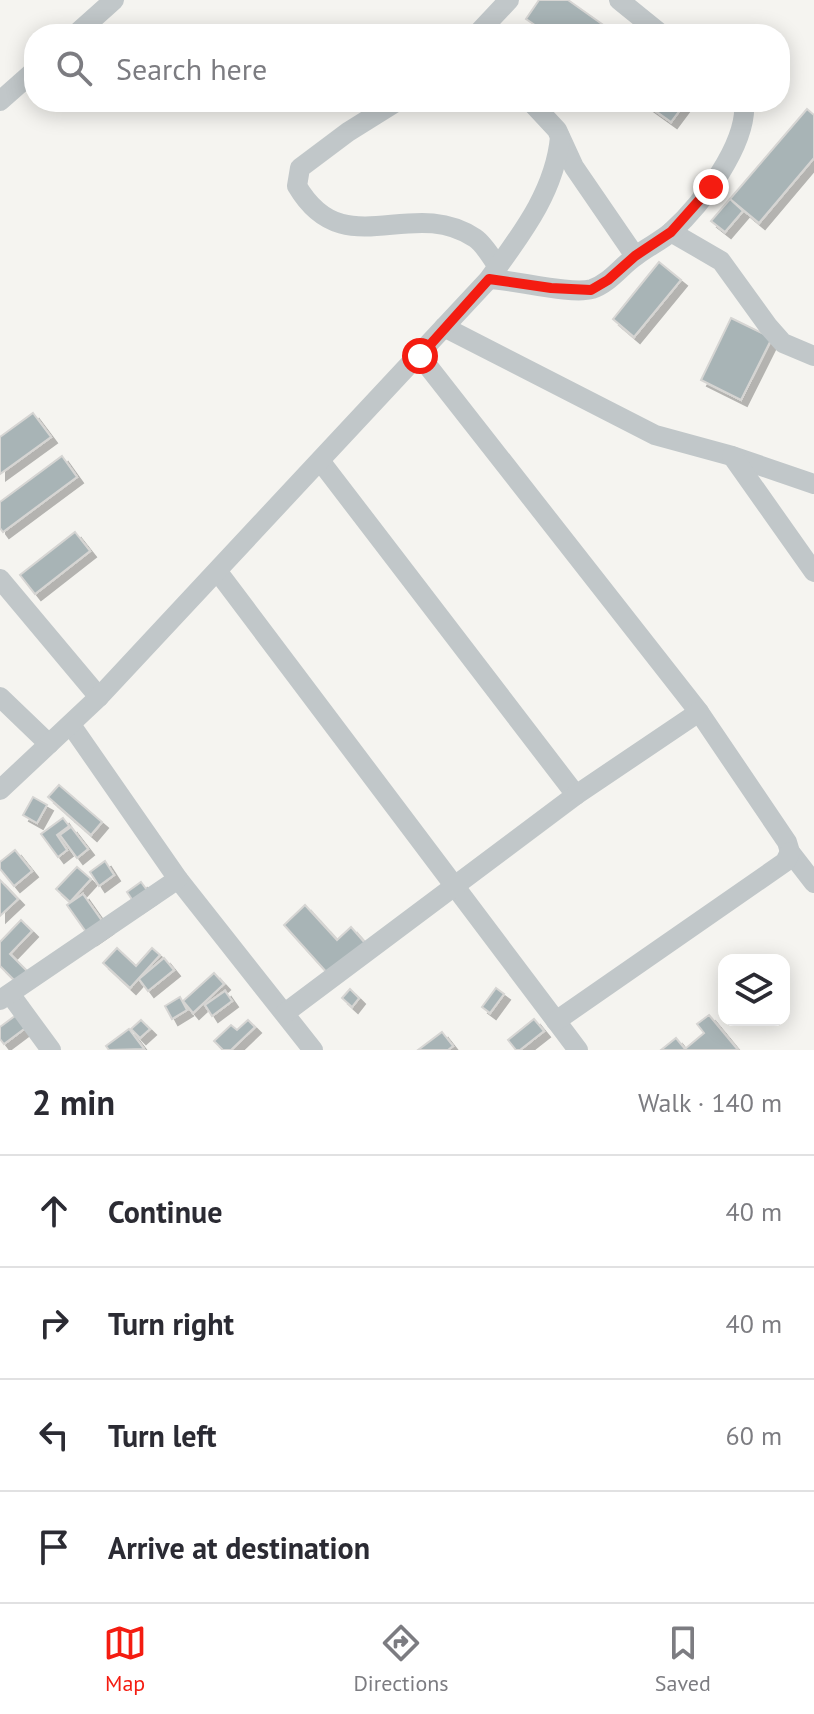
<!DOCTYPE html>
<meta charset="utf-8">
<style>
:root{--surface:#fff;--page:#f7f7f7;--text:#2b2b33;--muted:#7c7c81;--line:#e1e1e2;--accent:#f41c11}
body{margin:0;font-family:"PT Sans",sans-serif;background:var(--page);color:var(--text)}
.controls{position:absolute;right:24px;bottom:24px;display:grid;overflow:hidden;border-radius:16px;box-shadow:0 4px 20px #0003}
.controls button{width:72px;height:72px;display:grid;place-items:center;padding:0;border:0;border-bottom:2px solid var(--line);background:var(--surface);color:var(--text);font:40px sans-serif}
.stop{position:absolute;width:24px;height:24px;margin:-18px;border:6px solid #f41c11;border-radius:50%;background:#fff}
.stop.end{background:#f41c11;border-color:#fff;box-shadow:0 2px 8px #0008}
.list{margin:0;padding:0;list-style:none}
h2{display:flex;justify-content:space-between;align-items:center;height:104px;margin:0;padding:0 32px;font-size:34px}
h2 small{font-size:26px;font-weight:400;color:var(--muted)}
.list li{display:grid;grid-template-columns:52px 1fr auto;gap:24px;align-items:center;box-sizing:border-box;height:112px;padding:0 32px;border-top:2px solid var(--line)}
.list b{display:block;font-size:30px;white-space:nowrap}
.list em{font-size:26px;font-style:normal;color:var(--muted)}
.icon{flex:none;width:44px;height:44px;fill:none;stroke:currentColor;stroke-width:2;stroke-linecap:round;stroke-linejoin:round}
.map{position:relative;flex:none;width:814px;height:1050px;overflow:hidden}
.search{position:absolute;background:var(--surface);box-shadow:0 4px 20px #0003;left:24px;right:24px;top:24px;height:88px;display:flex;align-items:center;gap:20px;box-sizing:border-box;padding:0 28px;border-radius:32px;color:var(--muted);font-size:30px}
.sheet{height:552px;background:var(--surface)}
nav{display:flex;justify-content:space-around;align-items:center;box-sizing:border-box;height:112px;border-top:2px solid var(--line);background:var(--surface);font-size:22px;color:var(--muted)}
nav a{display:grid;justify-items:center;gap:4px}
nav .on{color:var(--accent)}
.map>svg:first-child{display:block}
.building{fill:#a8b4b6;stroke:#d6d5d3;stroke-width:2;filter:url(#shadow)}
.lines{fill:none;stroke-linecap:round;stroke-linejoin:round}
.street{stroke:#c1c7c9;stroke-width:20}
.route{stroke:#f41c11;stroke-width:10}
</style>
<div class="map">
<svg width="814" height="1050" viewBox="0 0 814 1050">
<defs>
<filter id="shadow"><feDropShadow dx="6" dy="6" stdDeviation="0" flood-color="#0004"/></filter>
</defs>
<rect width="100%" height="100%" fill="#f5f4f0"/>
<g class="building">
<path d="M539,0H568L616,34H548L526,19Z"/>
<path d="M643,102H686L671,122Z"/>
<path d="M807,109L814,115V158L759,223L730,199Z"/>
<path d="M730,199L743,211L725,232L711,221Z"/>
<path d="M659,262L681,280L634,337L613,319Z"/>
<path d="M731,318L772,338L741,400L701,380Z"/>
<path d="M33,413L51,437L0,474V437Z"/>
<path d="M62,456L77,477L3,532L0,528V502Z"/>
<path d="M75,532L90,551L35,594L20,575Z"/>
<path d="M59,785L102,822L91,835L48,797Z"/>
<path d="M33,797L47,805L37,823L23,815Z"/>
<path d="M63,818L69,826L57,835L67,850L58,857L41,834Z"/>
<path d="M71,827L88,849L77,858L60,835Z"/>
<path d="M15,850L32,871L14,886L0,869V862Z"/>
<path d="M105,861L114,875L99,886L90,872Z"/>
<path d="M77,867L91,879L70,902L56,889Z"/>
<path d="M0,880L18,899L0,916Z"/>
<path d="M141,882L152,897L137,907L127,892Z"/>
<path d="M83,894L107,928L91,939L67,905Z"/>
<path d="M305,905L337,940L351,927L365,943L329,975L284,925Z"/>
<path d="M21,920L32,931L10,954L29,973L18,984L0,966V942Z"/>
<path d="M117,948L136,966L152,948L160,955L130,988L103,963Z"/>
<path d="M164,958L174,970L148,991L139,979Z"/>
<path d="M214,973L224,984L193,1013L183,1001Z"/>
<path d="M496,988L504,994L490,1013L482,1007Z"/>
<path d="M350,989L359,998L352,1007L342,998Z"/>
<path d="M225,991L232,1001L212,1016L205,1005Z"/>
<path d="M180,997L187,1010L172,1019L165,1006Z"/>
<path d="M19,1013L28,1026L4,1044L0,1039V1027Z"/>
<path d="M709,1015L738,1050H661L676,1038L685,1049L704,1033L697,1024Z"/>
<path d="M534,1019L544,1031L520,1050H516L508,1040Z"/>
<path d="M141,1020L150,1029L140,1038L131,1029Z"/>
<path d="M248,1020L255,1027L231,1050H223L214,1041L231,1025L237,1030Z"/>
<path d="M129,1029L144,1049L109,1050L106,1046Z"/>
<path d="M442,1032L453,1046L448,1050H418Z"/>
</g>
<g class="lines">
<g class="street">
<path d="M619,0L661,34"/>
<path d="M76,34L114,0"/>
<path d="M477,34L509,0"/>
<path d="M0,101L34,71"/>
<path d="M396,102L348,132L300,168L297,186C344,266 410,195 475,238C484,244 492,258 498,267"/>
<path d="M531,102L557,130L574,167L635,256"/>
<path d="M671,232L721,261L768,326L783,343L814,356"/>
<path d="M489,279C515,280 571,295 592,289C610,283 621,266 636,256C647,247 661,241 671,232C701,205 748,144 744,102"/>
<path d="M444,327L655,435L732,456L814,484"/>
<path d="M420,356L699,712L787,842L790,852L814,883"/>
<path d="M732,456L814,572"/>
<path d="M321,462L576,795"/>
<path d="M218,572L578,1050"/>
<path d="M0,579L99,697"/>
<path d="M0,697L49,744"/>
<path d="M71,725L178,879L313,1050"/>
<path d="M0,790L99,697L489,279C520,236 555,192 560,137"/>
<path d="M10,994L51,1050"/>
<path d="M0,1000L178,879"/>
<path d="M285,1013L576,795L699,712"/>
<path d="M556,1021L785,862L790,852"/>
</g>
</g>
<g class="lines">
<path class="route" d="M420,356L489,279L551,288L591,290L608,280L635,256L671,232L711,187"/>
</g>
</svg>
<div class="controls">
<button><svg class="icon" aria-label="layers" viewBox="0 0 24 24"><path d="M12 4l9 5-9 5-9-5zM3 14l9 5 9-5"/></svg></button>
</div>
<div class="stop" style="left:420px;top:356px"></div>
<div class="stop end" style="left:711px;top:187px"></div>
<div class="search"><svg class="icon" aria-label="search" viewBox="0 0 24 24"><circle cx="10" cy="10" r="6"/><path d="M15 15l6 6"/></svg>Search here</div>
</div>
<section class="sheet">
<h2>2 min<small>Walk · 140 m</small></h2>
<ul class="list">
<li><svg class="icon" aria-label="ahead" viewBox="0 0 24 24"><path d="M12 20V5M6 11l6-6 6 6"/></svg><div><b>Continue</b></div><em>40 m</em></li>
<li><svg class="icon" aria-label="right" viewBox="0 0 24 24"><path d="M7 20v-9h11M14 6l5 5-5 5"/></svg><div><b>Turn right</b></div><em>40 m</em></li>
<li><svg class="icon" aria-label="left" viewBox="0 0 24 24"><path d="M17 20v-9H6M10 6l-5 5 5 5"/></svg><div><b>Turn left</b></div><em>60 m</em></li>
<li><svg class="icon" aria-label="arrive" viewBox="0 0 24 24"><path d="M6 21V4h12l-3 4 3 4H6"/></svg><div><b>Arrive at destination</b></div></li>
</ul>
</section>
<nav>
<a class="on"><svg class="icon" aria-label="map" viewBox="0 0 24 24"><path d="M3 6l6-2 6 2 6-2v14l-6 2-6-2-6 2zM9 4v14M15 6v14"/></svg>Map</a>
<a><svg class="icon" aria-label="directions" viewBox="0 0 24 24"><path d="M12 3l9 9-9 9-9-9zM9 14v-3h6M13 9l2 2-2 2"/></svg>Directions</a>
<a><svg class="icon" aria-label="saved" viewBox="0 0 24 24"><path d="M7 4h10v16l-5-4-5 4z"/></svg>Saved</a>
</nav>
